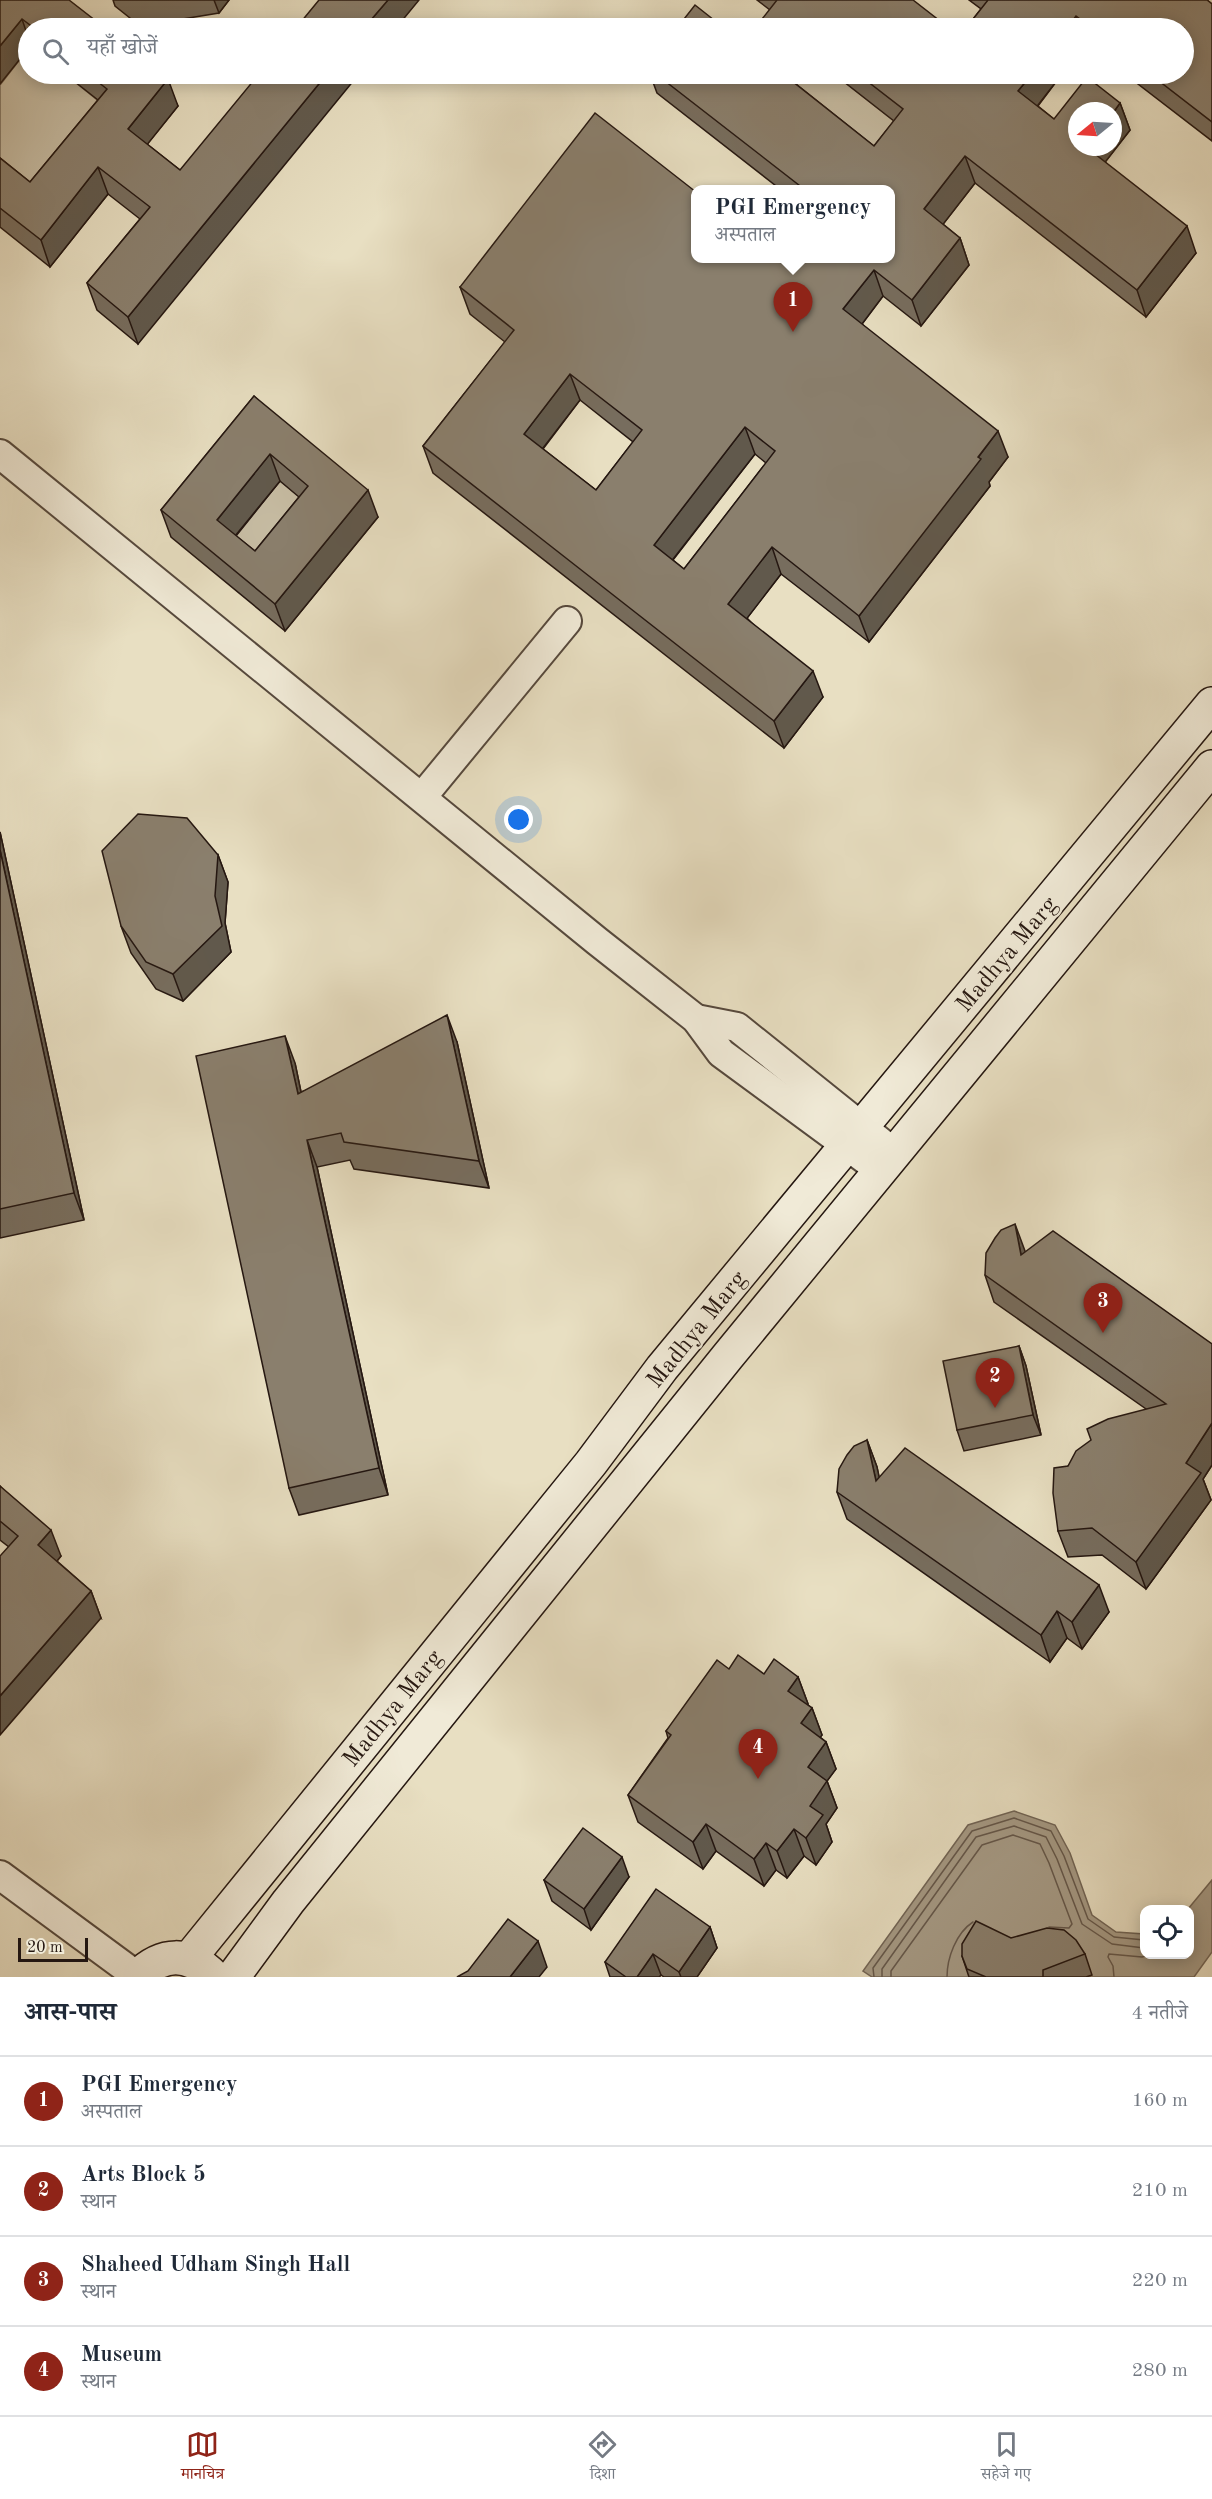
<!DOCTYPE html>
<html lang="hi">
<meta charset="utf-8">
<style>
:root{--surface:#fff;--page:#f6f6f7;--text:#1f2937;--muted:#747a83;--line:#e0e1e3;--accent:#8f2418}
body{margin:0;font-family:"Old Standard TT","Noto Serif Devanagari",serif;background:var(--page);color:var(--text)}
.controls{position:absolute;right:18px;bottom:18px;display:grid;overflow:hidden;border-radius:12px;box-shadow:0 3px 15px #0003}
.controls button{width:54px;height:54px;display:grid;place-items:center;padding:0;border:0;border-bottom:2px solid var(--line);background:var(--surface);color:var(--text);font:30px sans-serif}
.compass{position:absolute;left:1068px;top:102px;width:54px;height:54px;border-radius:50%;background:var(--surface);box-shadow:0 3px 15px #0003;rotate:252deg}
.scale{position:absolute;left:18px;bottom:15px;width:70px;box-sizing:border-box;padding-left:6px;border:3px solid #251711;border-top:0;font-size:16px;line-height:21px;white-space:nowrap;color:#251711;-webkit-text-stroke:4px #f0ead7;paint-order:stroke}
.you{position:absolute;left:519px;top:820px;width:21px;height:21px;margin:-15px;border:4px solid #fff;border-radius:50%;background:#1a73e8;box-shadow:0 0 0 9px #1a73e833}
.badge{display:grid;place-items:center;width:39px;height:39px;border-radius:50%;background:var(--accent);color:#fff;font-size:20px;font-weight:700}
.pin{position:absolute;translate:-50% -50px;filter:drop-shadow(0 2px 3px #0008)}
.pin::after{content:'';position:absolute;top:32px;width:21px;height:18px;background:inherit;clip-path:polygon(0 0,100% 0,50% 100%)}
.popup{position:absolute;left:691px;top:185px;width:204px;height:78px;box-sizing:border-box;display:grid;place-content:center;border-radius:12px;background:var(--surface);filter:drop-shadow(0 2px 4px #0005);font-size:20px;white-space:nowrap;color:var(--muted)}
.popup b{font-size:22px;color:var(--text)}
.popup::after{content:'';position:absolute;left:50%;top:100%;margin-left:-12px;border:12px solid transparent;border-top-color:var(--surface)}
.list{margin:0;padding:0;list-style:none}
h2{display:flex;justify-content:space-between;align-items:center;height:78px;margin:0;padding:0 24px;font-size:26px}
h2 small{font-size:20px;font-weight:400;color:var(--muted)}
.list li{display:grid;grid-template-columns:39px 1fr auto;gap:18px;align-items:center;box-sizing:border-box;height:90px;padding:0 24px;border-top:2px solid var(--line)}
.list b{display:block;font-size:22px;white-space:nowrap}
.list p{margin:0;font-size:20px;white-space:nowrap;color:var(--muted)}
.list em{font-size:20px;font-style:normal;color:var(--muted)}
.icon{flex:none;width:33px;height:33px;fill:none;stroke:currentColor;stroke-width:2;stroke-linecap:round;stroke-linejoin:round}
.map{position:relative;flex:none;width:1212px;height:1977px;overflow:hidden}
.search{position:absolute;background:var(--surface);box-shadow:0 3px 15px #0003;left:18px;right:18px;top:18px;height:66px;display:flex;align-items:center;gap:15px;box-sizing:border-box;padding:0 21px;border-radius:33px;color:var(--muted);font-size:22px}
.sheet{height:438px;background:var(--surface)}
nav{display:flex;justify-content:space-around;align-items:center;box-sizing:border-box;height:84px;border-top:2px solid var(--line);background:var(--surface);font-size:16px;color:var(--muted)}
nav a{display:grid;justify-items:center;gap:3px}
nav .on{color:var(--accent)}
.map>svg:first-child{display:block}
.green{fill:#c7bda4;stroke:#766a5a;stroke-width:1.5}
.water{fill:#a69b86;stroke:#726657;stroke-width:1.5}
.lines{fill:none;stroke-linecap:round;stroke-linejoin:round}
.shore{stroke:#66594c;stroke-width:1.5}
.street-casing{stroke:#56493d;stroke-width:32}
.secondary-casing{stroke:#251711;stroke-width:36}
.street{stroke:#f0ead7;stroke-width:28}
.secondary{stroke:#f0ead7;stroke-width:33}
.wall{fill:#776d5e;stroke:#251711;stroke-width:1.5;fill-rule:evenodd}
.shaded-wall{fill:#61594c;stroke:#251711;stroke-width:1.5}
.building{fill:#8a7f6d;stroke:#251711;stroke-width:1.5;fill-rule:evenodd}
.labels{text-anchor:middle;stroke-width:4.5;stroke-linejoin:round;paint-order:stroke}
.street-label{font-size:24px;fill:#251711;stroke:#f0ead7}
</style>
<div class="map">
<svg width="1212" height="1977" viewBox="0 0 1212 1977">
<rect width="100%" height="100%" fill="#e8dfc2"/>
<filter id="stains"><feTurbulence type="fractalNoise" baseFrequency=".00333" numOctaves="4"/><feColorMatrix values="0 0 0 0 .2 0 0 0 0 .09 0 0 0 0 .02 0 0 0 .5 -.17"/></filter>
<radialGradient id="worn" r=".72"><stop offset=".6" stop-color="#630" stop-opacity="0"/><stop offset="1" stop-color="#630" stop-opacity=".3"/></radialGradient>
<g class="green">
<path d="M28,49V74H65L117,116L40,209L0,177V85Z"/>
<path d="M797,74H834L913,136L884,173L782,92Z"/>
<path d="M280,481L318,512L265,578L226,547Z"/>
</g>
<path class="water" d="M1014,1811L1055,1825L1070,1853L1092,1915L1116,1932L1144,1934V1954H1190V1910L1188,1909L1212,1880V1952L1194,1977H1086L1092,1975L969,1965V1977H872L863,1971L968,1825Z"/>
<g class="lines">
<g class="shore">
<path d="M874,1977L873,1968L972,1831L1014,1818L1051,1831L1064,1856L1088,1919L1114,1937L1144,1940"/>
<path d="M882,1977V1969L976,1837L1014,1826L1046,1837L1057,1859L1082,1924L1112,1944L1144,1948"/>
<path d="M891,1977V1971L982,1845L1013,1835L1040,1844L1049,1863L1072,1924L1069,1928L1049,1927"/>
<path d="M947,1977C947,1958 956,1933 973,1922"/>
<path d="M1114,1977L1113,1966L1108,1957L1109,1954L1142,1957L1153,1954"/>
</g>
<defs>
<g id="street">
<path d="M0,454L597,941L696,1019L721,1053L880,1170"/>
<path d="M422,797L567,621"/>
<path d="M696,1019L737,1027L894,1153"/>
<path d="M0,1875L137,1976"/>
</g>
<g id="secondary">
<path d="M189,1959L591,1463L662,1368L1212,704"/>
<path d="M137,1977C162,1952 189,1951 214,1977"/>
<path d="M233,1977L288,1902L728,1356L1212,767"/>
</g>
</defs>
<use href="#street" class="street-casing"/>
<use href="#secondary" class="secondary-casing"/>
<use href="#street" class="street"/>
<use href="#secondary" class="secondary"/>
</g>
<g class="wall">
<path d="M0,0L105,28H28V49Z"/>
<path d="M113,0H229L219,13L140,26L115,6Z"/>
<path d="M757,0H913L770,10Z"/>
<path d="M969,0H1207L1212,4V141L1125,74H1184V28H966L981,9Z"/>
<path d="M65,74H161L178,106L147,144L180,170L138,344L97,310L87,283L140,219L108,194L50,267L0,227V158L30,182L98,100Z"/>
<path d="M650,74H797L791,80L874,146L894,121L834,74H1062L1038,106L1054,119L1120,103L1130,130L1105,162L1196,253L1146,317L975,183L943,224L960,238L969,265L921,326L883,296L862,324L1008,457L989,482L990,486L869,642L781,574L747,618L823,697L784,748L433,473L423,446L505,342L470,314L460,287L781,259L891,189H780L657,93ZM580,400L633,442L596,490L543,449ZM755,454L766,463L684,569L673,560Z"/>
<path d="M254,396L378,517L285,631L171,537L161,510ZM280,481L299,497L255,551L236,536Z"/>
<path d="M0,832L84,1220L0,1238Z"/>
<path d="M218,855L228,882L225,923L231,952L183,1001L156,989L131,953L121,926Z"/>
<path d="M457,1042L489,1188L354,1169L350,1160L317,1167L388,1495L299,1515L289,1488L295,1063L301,1092Z"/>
<path d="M1025,1252L1212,1344V1465L1203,1479L1211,1500L1146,1589L1102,1555L1068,1557L1058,1531L1068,1466L1146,1409L994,1302L985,1275Z"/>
<path d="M1019,1346L1026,1366L1041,1435L964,1451L957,1430Z"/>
<path d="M867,1440L877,1467L879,1478L1109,1612L1082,1649L1067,1638L1050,1662L847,1519L837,1492Z"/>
<path d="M0,1486L61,1556L57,1561L91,1591L101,1618L0,1540Z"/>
<path d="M729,1669L764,1674L798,1677L808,1704V1705L812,1708L822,1735L820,1737L826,1742L836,1769L827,1781L837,1808L826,1824L832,1842L816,1865L804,1856L787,1878L776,1870L764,1886L716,1851L703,1869L638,1822L628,1795L668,1738L666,1731Z"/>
<path d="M629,1877L591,1930L552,1901L544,1880Z"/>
<path d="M710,1927L717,1948L697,1977H664L661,1975L659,1977H610L605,1962Z"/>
<path d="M1011,1938L1085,1954L1092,1975L1086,1977H969L962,1956Z"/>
</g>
<g class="shaded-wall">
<path d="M214,0H229L219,13Z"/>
<path d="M388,0H419L396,28H364Z"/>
<path d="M1076,16L1081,28H1067Z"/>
<path d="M22,19L28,37V49L0,84V46Z"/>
<path d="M327,74H359L138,344L128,317Z"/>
<path d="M775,74H797L782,92Z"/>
<path d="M1032,74H1062L1028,118L1018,91Z"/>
<path d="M168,79L178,106L138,156L128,129Z"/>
<path d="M1120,103L1130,130L1096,174L1086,147H1113V113Z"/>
<path d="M965,156L975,183L934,236L924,209Z"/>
<path d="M98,167L108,194L50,267L41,240Z"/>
<path d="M1187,226L1196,253L1146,317L1137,290Z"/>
<path d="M960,238L969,265L921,326L912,300Z"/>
<path d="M874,270L883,296L853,336L843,309Z"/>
<path d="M570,374L580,400L533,461L524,434Z"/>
<path d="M745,427L755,454L663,572L654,545Z"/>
<path d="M998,431L1008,457L989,482L990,486L869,642L859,616Z"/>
<path d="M270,454L280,481L226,547L217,520Z"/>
<path d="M368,490L378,517L285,631L275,604Z"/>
<path d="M772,547L781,574L738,630L728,604Z"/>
<path d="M813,671L823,697L784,748L774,721Z"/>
<path d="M0,832L84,1220L74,1193L0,850Z"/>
<path d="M218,855L228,882L225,923L231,952L183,1001L173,974Z"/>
<path d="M447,1015L457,1042L489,1188L479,1161Z"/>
<path d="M285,1036L295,1063L307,1121L298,1094Z"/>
<path d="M307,1140L317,1167L388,1495L379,1468Z"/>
<path d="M1015,1224L1025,1251L1031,1282L1021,1255Z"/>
<path d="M1019,1346L1026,1366L1041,1435L1033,1415Z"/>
<path d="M1212,1423V1465L1203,1479L1211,1500L1146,1589L1136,1562L1186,1463Z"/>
<path d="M867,1440L877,1467L886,1508L876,1481Z"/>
<path d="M51,1530L61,1556L48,1572L38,1545Z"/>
<path d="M1099,1585L1109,1612L1082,1649L1072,1622Z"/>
<path d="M91,1591L101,1618L0,1735V1696Z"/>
<path d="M1057,1611L1067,1638L1050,1662L1041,1635Z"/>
<path d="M798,1677L808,1704L798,1718L788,1691Z"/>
<path d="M812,1708L822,1735L811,1750L801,1723Z"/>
<path d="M826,1742L836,1769L827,1781L837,1808L826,1824L832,1842L816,1865L806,1838L810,1806L808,1767Z"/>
<path d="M706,1824L716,1851L703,1869L693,1842Z"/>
<path d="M794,1829L804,1856L787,1878L777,1851Z"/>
<path d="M766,1843L776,1870L764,1886L754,1859Z"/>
<path d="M622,1857L629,1877L591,1930L584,1909Z"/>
<path d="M710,1927L717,1948L697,1977H681L679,1972Z"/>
<path d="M538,1941L547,1967L539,1977H510Z"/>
<path d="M653,1954L661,1975L659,1977H637Z"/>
</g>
<g class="building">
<path d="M0,0H69L105,28H34L22,19L0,46Z"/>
<path d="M319,0H388L364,28H296Z"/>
<path d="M777,0H913L949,28H755Z"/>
<path d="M988,0H1207L1212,4V122L1150,74H1184V28H1092L1076,16L1067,28H966Z"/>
<path d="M695,5L724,28H677Z"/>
<path d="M88,74H161L168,79L128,129L180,170L259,74H327L128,317L87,283L150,207L98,167L41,240L0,208V158L30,182L107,89Z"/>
<path d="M656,74H783L874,146L903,109L858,74H1032L1018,91L1054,119L1087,77L1120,103L1113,113V111H1077V147H1086L1187,226L1137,290L965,156L924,209L960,238L912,300L874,270L843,309L998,431L978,457L981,459L859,616L772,547L728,604L813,671L774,721L423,446L514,330L460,287L595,113L696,192V258H891V189H804ZM570,374L642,430L596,490L524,434ZM745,427L775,451L684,569L654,545Z"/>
<path d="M254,396L368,490L275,604L161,510ZM270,454L308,486L255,551L217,520Z"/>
<path d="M138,814L187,818L218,855L215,896L222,926L173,974L146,962L121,926L102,851Z"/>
<path d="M0,850L74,1193L0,1209Z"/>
<path d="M447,1015L479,1161L344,1142L341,1133L307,1140L379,1468L289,1488L196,1056L285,1036L298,1094Z"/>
<path d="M1015,1224L1021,1255L1053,1231L1212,1344V1423L1186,1463L1201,1473L1136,1562L1092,1528L1058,1531L1053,1493L1054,1468L1068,1466L1076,1451L1091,1440L1087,1429L1108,1419L1166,1404L985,1275L986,1253L995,1238L1001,1230Z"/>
<path d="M1019,1346L1033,1415L957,1430L943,1361Z"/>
<path d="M867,1440L876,1481L905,1448L1099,1585L1072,1622L1057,1611L1041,1635L837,1492L839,1469L847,1455L854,1446Z"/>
<path d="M0,1486L51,1530L38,1545L91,1591L0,1696V1556L18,1536L0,1521Z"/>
<path d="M738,1655L764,1674L774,1659L798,1677L788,1691L812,1708L801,1723L826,1742L808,1767L827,1781L810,1806L823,1815L806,1838L794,1829L777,1851L766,1843L754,1859L706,1824L693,1842L628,1795L671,1735L666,1731L717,1660L729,1669Z"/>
<path d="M583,1828L622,1857L584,1909L544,1880Z"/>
<path d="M656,1889L710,1927L679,1972L653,1954L637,1977H626L605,1962Z"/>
<path d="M508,1919L538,1941L510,1977H457L468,1971Z"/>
<path d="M976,1921L1011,1938L1047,1928L1064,1930L1076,1940L1085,1954L1043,1970V1977H986L967,1969L962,1956V1944Z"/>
</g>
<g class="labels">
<g class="street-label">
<text transform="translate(1006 954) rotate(-50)" y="8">Madhya Marg</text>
<text transform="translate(696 1329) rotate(-51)" y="8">Madhya Marg</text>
<text transform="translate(392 1708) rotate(-51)" y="8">Madhya Marg</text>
</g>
</g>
<rect width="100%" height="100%" filter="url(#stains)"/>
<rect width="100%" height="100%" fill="url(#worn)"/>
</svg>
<div class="controls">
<button><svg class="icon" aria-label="locate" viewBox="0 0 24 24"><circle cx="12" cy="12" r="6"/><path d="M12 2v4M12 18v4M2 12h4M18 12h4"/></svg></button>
</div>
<svg class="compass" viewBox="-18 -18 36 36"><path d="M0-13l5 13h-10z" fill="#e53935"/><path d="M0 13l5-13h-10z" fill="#747a83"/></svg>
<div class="scale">20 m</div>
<div class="you"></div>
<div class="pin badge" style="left:793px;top:332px">1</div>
<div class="popup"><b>PGI Emergency</b>अस्पताल</div>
<div class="pin badge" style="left:995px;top:1408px">2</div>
<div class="pin badge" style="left:1103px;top:1333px">3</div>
<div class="pin badge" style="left:758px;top:1779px">4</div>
<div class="search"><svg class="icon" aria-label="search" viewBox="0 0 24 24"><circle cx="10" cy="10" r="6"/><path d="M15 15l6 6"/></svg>यहाँ खोजें</div>
</div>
<section class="sheet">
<h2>आस-पास<small>4 नतीजे</small></h2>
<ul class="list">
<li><span class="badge">1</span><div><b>PGI Emergency</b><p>अस्पताल</p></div><em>160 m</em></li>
<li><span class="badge">2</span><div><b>Arts Block 5</b><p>स्थान</p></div><em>210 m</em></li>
<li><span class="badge">3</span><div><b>Shaheed Udham Singh Hall</b><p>स्थान</p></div><em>220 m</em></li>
<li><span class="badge">4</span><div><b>Museum</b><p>स्थान</p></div><em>280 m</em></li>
</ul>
</section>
<nav>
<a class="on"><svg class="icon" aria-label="map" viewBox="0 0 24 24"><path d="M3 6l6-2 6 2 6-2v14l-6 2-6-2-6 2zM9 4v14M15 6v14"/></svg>मानचित्र</a>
<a><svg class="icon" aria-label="directions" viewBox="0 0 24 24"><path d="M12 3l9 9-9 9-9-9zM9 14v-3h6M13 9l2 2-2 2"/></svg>दिशा</a>
<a><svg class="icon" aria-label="saved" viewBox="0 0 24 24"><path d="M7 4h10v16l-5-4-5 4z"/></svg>सहेजे गए</a>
</nav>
